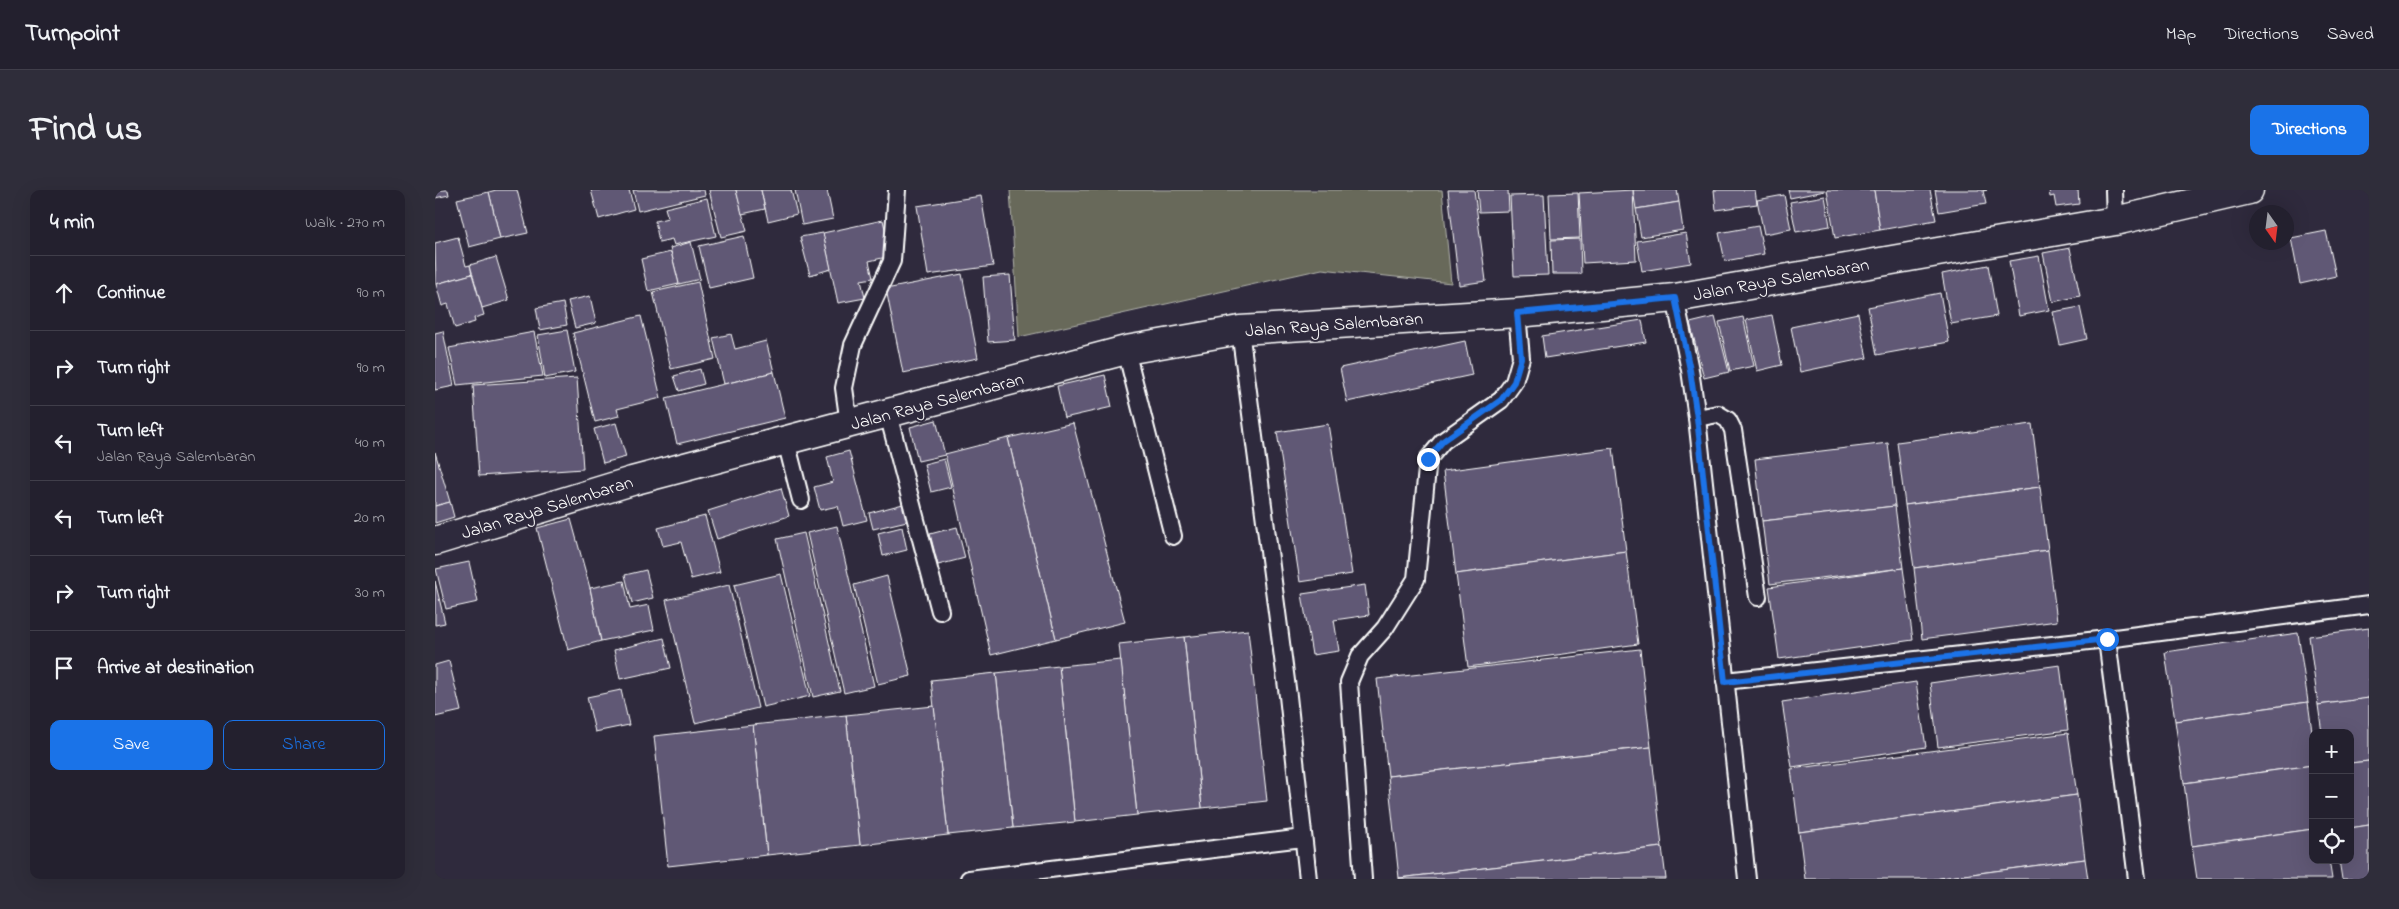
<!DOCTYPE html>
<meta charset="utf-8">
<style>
:root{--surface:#23202e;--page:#2f2d3a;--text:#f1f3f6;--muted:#a3a3aa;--line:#403e4a;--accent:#1a73e8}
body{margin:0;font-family:"Indie Flower",sans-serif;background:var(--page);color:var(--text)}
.controls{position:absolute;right:15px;bottom:15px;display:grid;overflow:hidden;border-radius:10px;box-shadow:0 5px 20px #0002}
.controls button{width:45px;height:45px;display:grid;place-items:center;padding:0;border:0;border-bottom:1px solid var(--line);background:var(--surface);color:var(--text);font:25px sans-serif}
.compass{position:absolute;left:1814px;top:15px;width:45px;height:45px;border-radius:50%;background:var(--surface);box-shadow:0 5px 20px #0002;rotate:166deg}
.stop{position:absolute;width:15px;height:15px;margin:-11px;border:4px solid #1a73e8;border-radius:50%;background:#fff}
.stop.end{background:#1a73e8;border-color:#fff;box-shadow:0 1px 5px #0008}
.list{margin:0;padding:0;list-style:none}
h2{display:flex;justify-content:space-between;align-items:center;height:65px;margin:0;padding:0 20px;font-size:21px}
h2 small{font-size:16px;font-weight:400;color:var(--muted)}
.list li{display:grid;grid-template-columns:32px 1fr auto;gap:15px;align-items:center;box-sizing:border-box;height:75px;padding:0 20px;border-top:1px solid var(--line)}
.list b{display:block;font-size:19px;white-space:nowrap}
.list p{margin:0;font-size:16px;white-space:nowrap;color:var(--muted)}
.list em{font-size:16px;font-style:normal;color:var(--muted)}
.actions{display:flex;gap:10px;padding:15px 20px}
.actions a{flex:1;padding:11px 0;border:1px solid var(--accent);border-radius:10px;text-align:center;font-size:18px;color:var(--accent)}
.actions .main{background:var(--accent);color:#fff}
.icon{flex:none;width:28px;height:28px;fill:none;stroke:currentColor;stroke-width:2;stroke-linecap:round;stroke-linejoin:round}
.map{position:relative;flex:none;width:1934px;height:689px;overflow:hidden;border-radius:10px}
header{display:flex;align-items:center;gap:30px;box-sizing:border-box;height:70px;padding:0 25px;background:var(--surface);border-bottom:1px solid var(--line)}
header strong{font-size:24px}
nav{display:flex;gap:28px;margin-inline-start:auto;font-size:18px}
.intro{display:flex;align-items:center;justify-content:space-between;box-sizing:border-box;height:120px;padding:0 30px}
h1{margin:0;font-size:35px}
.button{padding:12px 22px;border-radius:10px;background:var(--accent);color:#fff;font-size:18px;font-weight:700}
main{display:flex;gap:30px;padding:0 30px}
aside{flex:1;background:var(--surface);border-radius:10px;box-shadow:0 5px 20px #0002}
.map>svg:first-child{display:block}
.green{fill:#67695a;stroke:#b3b4ac}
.building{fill:#605875;stroke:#fff}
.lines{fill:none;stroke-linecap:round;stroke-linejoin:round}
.lane-casing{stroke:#fff;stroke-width:20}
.secondary-casing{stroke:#fff;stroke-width:31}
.lane{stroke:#2f2a3d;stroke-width:16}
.secondary{stroke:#2f2a3d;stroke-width:28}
.route{stroke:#1a73e8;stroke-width:6}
.labels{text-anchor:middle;stroke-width:4;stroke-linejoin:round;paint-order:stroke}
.street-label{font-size:18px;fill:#fff;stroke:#2f2a3d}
</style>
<header>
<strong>Turnpoint</strong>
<nav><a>Map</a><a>Directions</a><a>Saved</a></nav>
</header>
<div class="intro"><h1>Find us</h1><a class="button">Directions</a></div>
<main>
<aside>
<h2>4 min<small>Walk · 270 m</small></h2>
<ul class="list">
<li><svg class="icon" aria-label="ahead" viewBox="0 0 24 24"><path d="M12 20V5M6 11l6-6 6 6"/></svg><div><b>Continue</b></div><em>90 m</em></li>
<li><svg class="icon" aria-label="right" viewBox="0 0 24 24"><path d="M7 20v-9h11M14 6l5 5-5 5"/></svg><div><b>Turn right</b></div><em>90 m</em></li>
<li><svg class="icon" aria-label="left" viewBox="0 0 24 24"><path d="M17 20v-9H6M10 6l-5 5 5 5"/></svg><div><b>Turn left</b><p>Jalan Raya Salembaran</p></div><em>40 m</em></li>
<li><svg class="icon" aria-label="left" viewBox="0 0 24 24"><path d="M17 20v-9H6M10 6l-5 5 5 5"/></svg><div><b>Turn left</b></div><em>20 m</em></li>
<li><svg class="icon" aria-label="right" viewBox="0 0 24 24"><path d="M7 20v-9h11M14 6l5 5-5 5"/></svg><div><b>Turn right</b></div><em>30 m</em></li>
<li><svg class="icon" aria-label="arrive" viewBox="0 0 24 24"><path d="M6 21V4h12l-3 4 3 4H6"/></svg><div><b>Arrive at destination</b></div></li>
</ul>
<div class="actions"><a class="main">Save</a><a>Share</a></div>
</aside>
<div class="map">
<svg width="1934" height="689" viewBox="0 0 1934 689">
<rect width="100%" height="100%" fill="#2f2a3d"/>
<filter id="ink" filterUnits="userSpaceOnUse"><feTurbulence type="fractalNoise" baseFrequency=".02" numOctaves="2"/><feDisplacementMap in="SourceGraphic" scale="10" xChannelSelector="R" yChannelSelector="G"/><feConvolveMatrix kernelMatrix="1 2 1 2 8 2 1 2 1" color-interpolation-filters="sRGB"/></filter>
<g filter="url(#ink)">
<path class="green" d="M575,0H1007L1016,93L887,79L584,147Z"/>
<g class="building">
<path d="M0,0H13L14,5L0,8Z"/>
<path d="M61,0H82L93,43L65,49L54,2Z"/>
<path d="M156,0H194L199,19L164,29Z"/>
<path d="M198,0H269L270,5L203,21Z"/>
<path d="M274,0H301L312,41L286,47Z"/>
<path d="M301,0H326L330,19L307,24Z"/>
<path d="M326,0H356L362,24L333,31Z"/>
<path d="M360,0H392L398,29L367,35Z"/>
<path d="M1013,0H1039L1051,91L1024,95Z"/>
<path d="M1042,0H1073L1074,21L1044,22Z"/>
<path d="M1198,0H1242L1244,12L1201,19Z"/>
<path d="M1198,0L1201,70L1148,73L1144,3Z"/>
<path d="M1279,0H1320L1322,14L1281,20Z"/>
<path d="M1353,0H1390V1L1355,8Z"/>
<path d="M1392,0H1439L1445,40L1400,48Z"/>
<path d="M1439,0H1495L1501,30L1445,40Z"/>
<path d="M1500,0H1552L1548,1L1551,14L1504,22Z"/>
<path d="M1614,0H1643L1644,14L1621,17L1619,6L1615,7Z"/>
<path d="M54,2L65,49L34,57L22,9Z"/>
<path d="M1143,3L1145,48L1116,49L1114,4Z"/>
<path d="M1109,5L1113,85L1079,86L1075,6Z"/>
<path d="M1349,5L1356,39L1329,44L1322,10Z"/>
<path d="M546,6L558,76L493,85L482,16Z"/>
<path d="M1390,6L1395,36L1361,42L1355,12Z"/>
<path d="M272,8L281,46L239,55L237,49L224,52L220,31L233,28L230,18Z"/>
<path d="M1244,12L1248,40L1206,47L1201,19Z"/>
<path d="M448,30L456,66L434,71L438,88L426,90L430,108L403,113L388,43Z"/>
<path d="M1323,36L1329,64L1290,71L1284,43Z"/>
<path d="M1891,41L1901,86L1865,94L1856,48Z"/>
<path d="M388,43L396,79L375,85L365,47Z"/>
<path d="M1251,43L1256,73L1207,81L1202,51Z"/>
<path d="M309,46L318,88L274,98L264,56Z"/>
<path d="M23,47L31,76L35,75L37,84L1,94L0,53Z"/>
<path d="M1145,49L1146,84H1117L1116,50Z"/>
<path d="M256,52L265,89L244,94L235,58Z"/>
<path d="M1635,58L1645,106L1618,112L1608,63Z"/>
<path d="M236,62L244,94L213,101L206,69Z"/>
<path d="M1604,66L1614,120L1584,126L1574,71Z"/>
<path d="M61,67L74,110L47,118L35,75Z"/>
<path d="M1553,75L1562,126L1516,134L1507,84Z"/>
<path d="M37,84L49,125L39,128L40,132L20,138L13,114L7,116L1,94Z"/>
<path d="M527,84L543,168L468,183L451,99Z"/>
<path d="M575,85L580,150L553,152L548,87Z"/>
<path d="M263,92L280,169L236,179L218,102Z"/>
<path d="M1505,103L1514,152L1442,165L1433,117Z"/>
<path d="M155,106L161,133L140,138L133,111Z"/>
<path d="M128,113L132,135L105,140L101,118Z"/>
<path d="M1645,117L1652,149L1625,155L1618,122Z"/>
<path d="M1423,123L1432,168L1365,182L1356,137Z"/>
<path d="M1337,125L1347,175L1322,181L1311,130Z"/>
<path d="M206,126L226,208L182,219L184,226L160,232L138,143Z"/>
<path d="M1280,127L1294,182L1269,188L1255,133Z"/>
<path d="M1308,127L1319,176L1295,181L1284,132Z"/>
<path d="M1207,130L1211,152L1110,168L1107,146Z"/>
<path d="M132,140L140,182L110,188L103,145Z"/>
<path d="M8,141L19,196L0,200V143Z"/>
<path d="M99,142L108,186L22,195L14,158Z"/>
<path d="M296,144L300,159L331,151L339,182L289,194L278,148Z"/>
<path d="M1030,151L1037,185L912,212L905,178Z"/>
<path d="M265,179L269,194L244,201L239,186Z"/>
<path d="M339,182L350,228L242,254L231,208Z"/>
<path d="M670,185L677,217L629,228L622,196Z"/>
<path d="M142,188L148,279L44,286L38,195Z"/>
<path d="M501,230L510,265L483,271L475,237Z"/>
<path d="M181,233L191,267L168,273L159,239Z"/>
<path d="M638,233L690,432L621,449L573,248Z"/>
<path d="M893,234L917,384L865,392L842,242Z"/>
<path d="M1597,234L1605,297L1470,315L1462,252Z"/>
<path d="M573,248L621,449L556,465L510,264Z"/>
<path d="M1453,253L1460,316L1327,331L1320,269Z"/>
<path d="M1178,258L1191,361L1021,384L1008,281Z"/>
<path d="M414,261L432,330L408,336L403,316L385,320L379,297L398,292L392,267Z"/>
<path d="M0,262L15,312L0,316Z"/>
<path d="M509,269L516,297L496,302L489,274Z"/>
<path d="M1605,297L1613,360L1479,378L1470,315Z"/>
<path d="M346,298L354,326L282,349L273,321Z"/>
<path d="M15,312L19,327L0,333V316Z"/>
<path d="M468,314L472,331L438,339L434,323Z"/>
<path d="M1460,316L1468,378L1335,394L1327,331Z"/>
<path d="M270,326L285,382L256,389L246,352L228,356L223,338Z"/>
<path d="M136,329L155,398L166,451L133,460L102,338Z"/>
<path d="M402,336L439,496L409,503L372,343Z"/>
<path d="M467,337L472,360L448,366L443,343Z"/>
<path d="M522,337L530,368L503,375L495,344Z"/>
<path d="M369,343L405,501L378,507L342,349Z"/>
<path d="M1613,360L1622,431L1487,449L1479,378Z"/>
<path d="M1191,361L1203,454L1033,477L1021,384Z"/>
<path d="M34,372L43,412L11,419L1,379Z"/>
<path d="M1468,378L1478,450L1344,469L1334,397Z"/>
<path d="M211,380L218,408L197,413L190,385Z"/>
<path d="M346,384L375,506L328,517L299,395Z"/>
<path d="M452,386L476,486L443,494L419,395Z"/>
<path d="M0,391L10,433L0,435Z"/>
<path d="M189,391L195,419L214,415L219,440L166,451L155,398Z"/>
<path d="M294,395L323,518L260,533L231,410Z"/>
<path d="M930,395L934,425L899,430L904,461L877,465L867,404Z"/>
<path d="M1934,438V508L1883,515L1874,446Z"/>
<path d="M813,440L832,611L767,618L749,447Z"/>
<path d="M1863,443L1873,512L1740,531L1730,462Z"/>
<path d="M749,447L767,618L702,625L684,454Z"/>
<path d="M229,448L236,478L185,489L179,460Z"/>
<path d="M1205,459L1216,557L953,586L942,489Z"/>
<path d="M686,470L702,625L640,632L624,476Z"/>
<path d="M14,471L26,521L0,527V475Z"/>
<path d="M1625,475L1633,540L1503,557L1495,493Z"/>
<path d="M624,476L640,632L578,638L561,483Z"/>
<path d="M561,483L578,638L513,645L496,490Z"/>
<path d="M1481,492L1491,557L1357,577L1347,512Z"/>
<path d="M186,500L194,535L160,542L152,507Z"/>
<path d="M1934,508V571L1915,573V543H1887L1883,515Z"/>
<path d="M1873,512L1878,549V575L1749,593L1740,531Z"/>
<path d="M499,516L513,645L425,655L411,525Z"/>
<path d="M411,525L425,655L332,665L318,535Z"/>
<path d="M318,535L332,665L233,676L219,546Z"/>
<path d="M1633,543L1642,605L1364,642L1356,579Z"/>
<path d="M1216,557L1227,657L964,688L953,586Z"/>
<path d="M1934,571V635L1915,638V573Z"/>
<path d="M1878,575V639L1757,656L1749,593Z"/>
<path d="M1642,605L1650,669L1499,689H1370L1364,642Z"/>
<path d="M1934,635V689H1907L1904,670H1915V638Z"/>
<path d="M1878,639V670H1894L1897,689H1762L1757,656Z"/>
<path d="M1227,657L1231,689H964V688Z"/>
<path d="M1650,669L1653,689H1499Z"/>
</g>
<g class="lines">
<defs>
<g id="lane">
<path d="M1679,0L1680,31"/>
<path d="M1240,108L1255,180L1262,228L1312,689"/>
<path d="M805,140L853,506L873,689"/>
<path d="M691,160L738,346"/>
<path d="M453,224L505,421"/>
<path d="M1262,228L1283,224L1293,230L1298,240L1323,407"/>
<path d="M414,234L409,198L418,155L457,71L462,0"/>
<path d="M351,251L366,310"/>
<path d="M1672,449L1702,689"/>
<path d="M1290,491L1672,449L1934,415"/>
<path d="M534,689L868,648"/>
<path d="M928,689L914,492L925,466L950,438L981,389L993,269L1008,251L1066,210L1079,192L1086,168L1082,123"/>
</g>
<path id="secondary" d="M0,351L197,291L691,160L805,140L1082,123L1240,108L1680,31L1814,0"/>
</defs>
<use href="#lane" class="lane-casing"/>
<use href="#secondary" class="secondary-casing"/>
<use href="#lane" class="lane"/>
<use href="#secondary" class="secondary"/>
</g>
</g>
<g class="lines" filter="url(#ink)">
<path class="route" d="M993,269L1008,251L1066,210L1079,192L1086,168L1082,123L1240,108L1255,180L1262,228L1290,492L1672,449"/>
</g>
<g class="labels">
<g class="street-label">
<text transform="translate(1346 89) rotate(-10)" y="6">Jalan Raya Salembaran</text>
<text transform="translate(899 134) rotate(-4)" y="6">Jalan Raya Salembaran</text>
<text transform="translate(502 211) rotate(-15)" y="6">Jalan Raya Salembaran</text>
<text transform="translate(112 317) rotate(-17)" y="6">Jalan Raya Salembaran</text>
</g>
</g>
</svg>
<div class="controls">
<button>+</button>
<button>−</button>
<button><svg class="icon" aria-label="locate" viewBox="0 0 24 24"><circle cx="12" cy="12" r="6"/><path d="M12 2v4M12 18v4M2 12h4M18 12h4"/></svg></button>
</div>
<svg class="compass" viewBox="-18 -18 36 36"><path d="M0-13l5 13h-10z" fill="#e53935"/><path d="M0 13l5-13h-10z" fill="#a3a3aa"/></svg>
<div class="stop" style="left:1672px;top:449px"></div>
<div class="stop end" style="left:993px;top:269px"></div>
</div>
</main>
